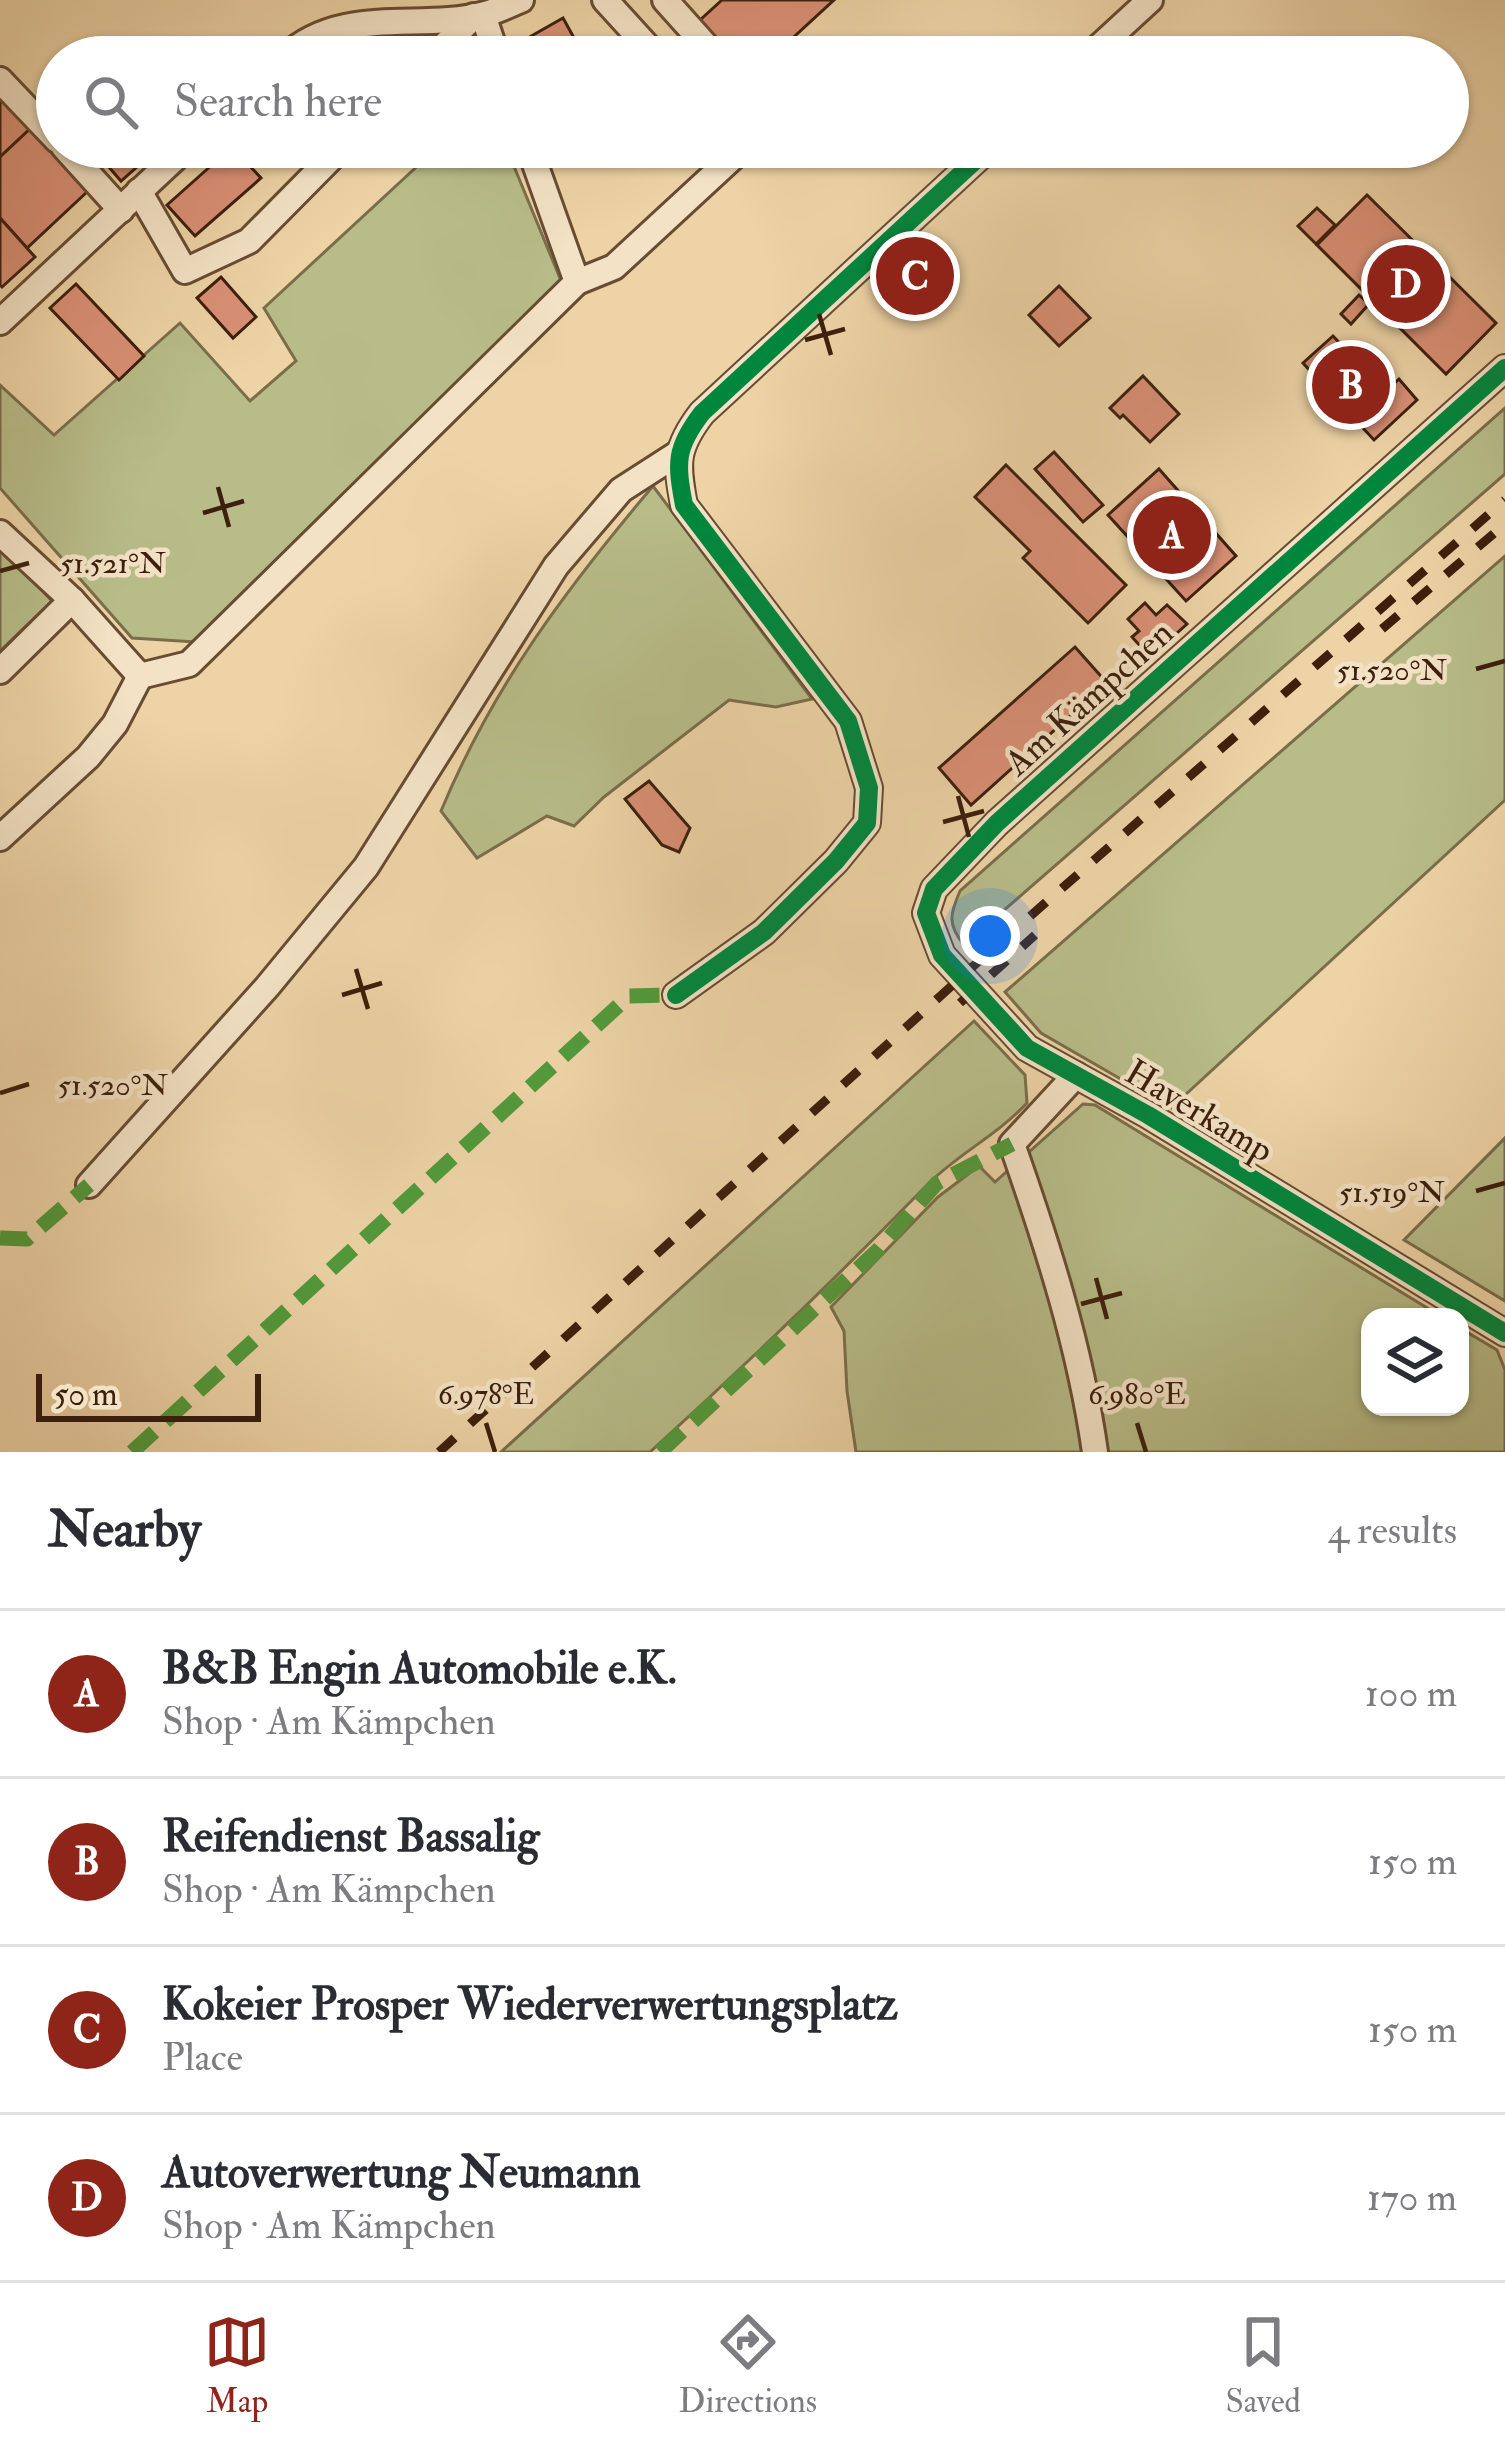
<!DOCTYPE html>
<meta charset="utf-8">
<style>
:root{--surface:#fff;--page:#f7f7f7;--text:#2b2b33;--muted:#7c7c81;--line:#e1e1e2;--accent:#8f2418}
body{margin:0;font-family:"IM FELL Double Pica",serif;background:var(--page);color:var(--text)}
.controls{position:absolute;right:36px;bottom:36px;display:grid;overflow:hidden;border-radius:24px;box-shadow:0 3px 9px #0004}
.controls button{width:108px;height:108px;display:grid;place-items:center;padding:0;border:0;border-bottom:3px solid var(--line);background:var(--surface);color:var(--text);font:60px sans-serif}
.scale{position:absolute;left:36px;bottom:30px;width:225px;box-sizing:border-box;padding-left:12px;border:6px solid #3c1f0c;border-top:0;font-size:33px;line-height:42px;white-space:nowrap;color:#3c1f0c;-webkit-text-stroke:9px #f3e2c5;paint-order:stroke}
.you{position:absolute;left:990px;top:936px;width:42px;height:42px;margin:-30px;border:9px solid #fff;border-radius:50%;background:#1a73e8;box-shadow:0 0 0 18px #1a73e833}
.badge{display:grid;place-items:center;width:78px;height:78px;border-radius:50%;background:var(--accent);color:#fff;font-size:39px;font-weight:700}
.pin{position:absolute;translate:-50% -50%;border:6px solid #fff;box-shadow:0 3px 12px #0006}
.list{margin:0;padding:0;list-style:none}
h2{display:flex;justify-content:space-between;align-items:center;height:156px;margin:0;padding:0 48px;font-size:51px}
h2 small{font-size:39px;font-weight:400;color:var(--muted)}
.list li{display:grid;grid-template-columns:78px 1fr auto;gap:36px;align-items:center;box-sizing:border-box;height:168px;padding:0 48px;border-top:3px solid var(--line)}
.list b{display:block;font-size:45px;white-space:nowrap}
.list p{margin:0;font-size:39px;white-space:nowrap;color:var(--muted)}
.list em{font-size:39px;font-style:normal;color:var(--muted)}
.icon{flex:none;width:66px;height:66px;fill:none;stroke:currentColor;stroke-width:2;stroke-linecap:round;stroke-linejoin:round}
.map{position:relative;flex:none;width:1505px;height:1452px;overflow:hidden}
.search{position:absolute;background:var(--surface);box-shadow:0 3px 9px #0004;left:36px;right:36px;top:36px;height:132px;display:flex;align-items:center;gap:30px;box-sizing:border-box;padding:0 42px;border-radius:66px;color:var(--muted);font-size:45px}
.sheet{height:828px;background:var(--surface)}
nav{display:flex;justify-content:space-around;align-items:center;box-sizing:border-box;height:168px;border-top:3px solid var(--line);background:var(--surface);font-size:33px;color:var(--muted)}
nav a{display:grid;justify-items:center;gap:6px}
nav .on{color:var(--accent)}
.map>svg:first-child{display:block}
.green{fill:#b7bc88;stroke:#7a6e4a;stroke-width:3}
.building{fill:#da9076;stroke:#3c1f0c;stroke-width:3}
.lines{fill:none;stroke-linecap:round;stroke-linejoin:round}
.minor-casing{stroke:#684c32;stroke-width:30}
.minor{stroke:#f3e2c5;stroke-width:24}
.rail{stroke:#3c1f0c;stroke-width:9;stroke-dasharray:21 21;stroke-linecap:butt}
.quiet{stroke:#529a3b;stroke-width:15;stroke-dasharray:30 15;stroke-linecap:butt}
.cycleway-casing{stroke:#f3e2c5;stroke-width:26}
.cycleway{stroke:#00873e;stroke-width:18}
.ticks{fill:none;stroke:#3c1f0c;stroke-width:4.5}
.labels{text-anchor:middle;stroke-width:9;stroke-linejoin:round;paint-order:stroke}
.street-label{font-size:36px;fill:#3c1f0c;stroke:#f3e2c5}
.ticks-label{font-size:30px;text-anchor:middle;fill:#3c1f0c;stroke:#f3e2c5;stroke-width:9;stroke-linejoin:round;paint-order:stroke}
</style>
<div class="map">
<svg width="1505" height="1452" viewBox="0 0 1505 1452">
<rect width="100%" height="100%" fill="#edd3a6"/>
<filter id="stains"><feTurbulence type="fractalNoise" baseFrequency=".00167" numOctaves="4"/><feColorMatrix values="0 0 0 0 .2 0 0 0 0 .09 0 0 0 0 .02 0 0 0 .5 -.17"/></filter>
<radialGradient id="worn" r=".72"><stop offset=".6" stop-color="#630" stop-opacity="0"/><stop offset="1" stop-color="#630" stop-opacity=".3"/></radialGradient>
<g class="green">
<path d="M422,147H506L562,283L196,642L132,638L0,488V385L54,435L180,323L250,401L296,361L264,308L425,159Z"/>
<path d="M1505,408V474L964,945C947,924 950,914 960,891Z"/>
<path d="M653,486L812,699L776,707L729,700L604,797L574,826L547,816L477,858L441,811C493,686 566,589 653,486Z"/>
<path d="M0,546L52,601L0,651Z"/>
<path d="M1505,556V800L1171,1108L1041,1033L1005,992Z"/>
<path d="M974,1021L1025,1075L1027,1103C996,1136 958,1154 928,1184C838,1276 746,1365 650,1452H501Z"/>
<path d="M1083,1104L1095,1105L1442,1317H1370V1407H1460V1328L1497,1350L1505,1370V1452H856L847,1391L844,1331L831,1307L938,1197L979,1166L995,1182Z"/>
<path d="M1505,1138V1301L1404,1240Z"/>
</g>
<g class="building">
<path d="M722,0H834L772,57H733L700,20Z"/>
<path d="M563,18L579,47L560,57H527L519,43Z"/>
<path d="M4,99L31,128L0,157V103Z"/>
<path d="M31,128L88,191L27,248L0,218V157Z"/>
<path d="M115,147H153L156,150L121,181L101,158Z"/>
<path d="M232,147L261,178L195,236L167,205Z"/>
<path d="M284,147H322L301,165Z"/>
<path d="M1367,195L1496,323L1446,374L1317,245Z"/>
<path d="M1317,208L1335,225L1316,244L1298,226Z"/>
<path d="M0,218L35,257L2,287L0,285Z"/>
<path d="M221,277L256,317L233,338L197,298Z"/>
<path d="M76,284L144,356L119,380L50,308Z"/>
<path d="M1059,286L1090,318L1059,346L1029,315Z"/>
<path d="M1359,295L1369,304L1351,324L1341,314Z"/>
<path d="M1333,336L1385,391L1399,379L1417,400L1374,440L1303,363Z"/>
<path d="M1143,376L1179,414L1150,442L1123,415L1120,418L1110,408Z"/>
<path d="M1054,452L1103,505L1083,522L1035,469Z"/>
<path d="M1006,465L1126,585L1088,623L1023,558L1030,551L975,497Z"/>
<path d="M1159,469L1236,556L1186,601L1108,515Z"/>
<path d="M1145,603L1156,615L1167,605L1187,624L1150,657L1132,637L1139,631L1128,619Z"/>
<path d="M1075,647L1107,683L971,805L939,768Z"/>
<path d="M649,781L690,828L679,852L662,845L625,799Z"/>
</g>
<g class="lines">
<defs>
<g id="minor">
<path d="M605,0L657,57"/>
<path d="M665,0L716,57"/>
<path d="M483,15L497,57"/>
<path d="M285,57C343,4 420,32 485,14C497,11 509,5 521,0"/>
<path d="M433,57L474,16"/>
<path d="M1088,57L1150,0"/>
<path d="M0,80L57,140"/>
<path d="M64,147L121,210"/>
<path d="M139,191L185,271L249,241L342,147"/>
<path d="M577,282L614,267L744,147"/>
<path d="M0,322L187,147"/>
<path d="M1505,368L997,823L934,889L926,913L942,955L1027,1048L1148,1115L1505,1333"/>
<path d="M0,533L72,600L140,676L189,664L577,282L529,147"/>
<path d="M0,671L72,600"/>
<path d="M0,838L88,757L115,724L140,676"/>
<path d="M676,995L764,932L836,861L867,823L869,788L848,721L684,505C676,463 675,448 702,413L990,147"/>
<path d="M1076,1075L1012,1144C1047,1244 1080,1346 1095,1452"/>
<path d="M89,1185L267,987L366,867L556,566L621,490L680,452"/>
</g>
</defs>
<use href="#minor" class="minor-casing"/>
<use href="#minor" class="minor"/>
<g class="rail">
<path d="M1382,629L1505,524"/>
<path d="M960,1003L1035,935"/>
<path d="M439,1452L979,961L1505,500"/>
</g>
<g class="quiet">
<path d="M0,1238L27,1239L89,1185"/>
<path d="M132,1452L629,996L676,995"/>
<path d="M660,1452L878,1250L937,1183L1012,1144"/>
</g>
<defs>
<g id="cycleway">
<path d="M1505,368L997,823L934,889L926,913L942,955L1027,1048L1148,1115L1505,1333"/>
<path d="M676,995L764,932L836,861L867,823L869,788L848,721L684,505C676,463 675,448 702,413L990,147"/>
</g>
</defs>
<use href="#cycleway" class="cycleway-casing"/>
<use href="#cycleway" class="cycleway"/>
</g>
<path class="ticks" d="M819,314L831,355M805,340L845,329M218,487L229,527M203,513L244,501M0,571L29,563M1476,669L1505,661M958,796L969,837M943,822L984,811M356,969L368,1009M342,995L382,983M0,1093L29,1084M1476,1191L1505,1183M1096,1278L1107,1319M1081,1304L1122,1293M486,1423L495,1452M1137,1423L1146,1452"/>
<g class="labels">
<g class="street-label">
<text transform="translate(1088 697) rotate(-42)" y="13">Am Kämpchen</text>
<text transform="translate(1200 1110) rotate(31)" y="13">Haverkamp</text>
</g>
</g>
<g class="ticks-label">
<text x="113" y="573">51.521°N</text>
<text x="1392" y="680">51.520°N</text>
<text x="113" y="1095">51.520°N</text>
<text x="1392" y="1202">51.519°N</text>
<text x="486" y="1404">6.978°E</text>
<text x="1137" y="1404">6.980°E</text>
</g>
<rect width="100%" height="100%" filter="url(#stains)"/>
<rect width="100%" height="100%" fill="url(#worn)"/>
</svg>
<div class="controls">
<button><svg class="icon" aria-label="layers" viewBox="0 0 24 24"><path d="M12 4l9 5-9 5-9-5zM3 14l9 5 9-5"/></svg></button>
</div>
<div class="scale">50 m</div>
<div class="you"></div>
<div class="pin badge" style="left:1172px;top:535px">A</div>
<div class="pin badge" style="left:1351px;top:385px">B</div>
<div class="pin badge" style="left:915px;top:276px">C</div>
<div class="pin badge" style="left:1406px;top:284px">D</div>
<div class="search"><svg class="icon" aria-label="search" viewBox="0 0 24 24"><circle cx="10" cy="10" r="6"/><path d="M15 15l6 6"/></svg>Search here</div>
</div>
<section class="sheet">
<h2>Nearby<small>4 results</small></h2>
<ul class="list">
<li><span class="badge">A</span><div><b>B&amp;B Engin Automobile e.K.</b><p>Shop · Am Kämpchen</p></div><em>100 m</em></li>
<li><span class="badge">B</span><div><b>Reifendienst Bassalig</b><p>Shop · Am Kämpchen</p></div><em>150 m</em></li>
<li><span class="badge">C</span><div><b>Kokeier Prosper Wiederverwertungsplatz</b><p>Place</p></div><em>150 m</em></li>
<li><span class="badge">D</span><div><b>Autoverwertung Neumann</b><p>Shop · Am Kämpchen</p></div><em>170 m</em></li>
</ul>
</section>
<nav>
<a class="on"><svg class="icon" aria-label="map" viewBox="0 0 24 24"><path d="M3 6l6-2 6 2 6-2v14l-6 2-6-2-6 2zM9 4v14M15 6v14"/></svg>Map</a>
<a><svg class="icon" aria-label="directions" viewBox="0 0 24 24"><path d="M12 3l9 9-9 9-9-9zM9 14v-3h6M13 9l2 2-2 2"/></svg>Directions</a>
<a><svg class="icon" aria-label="saved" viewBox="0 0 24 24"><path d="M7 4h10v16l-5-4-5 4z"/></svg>Saved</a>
</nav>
